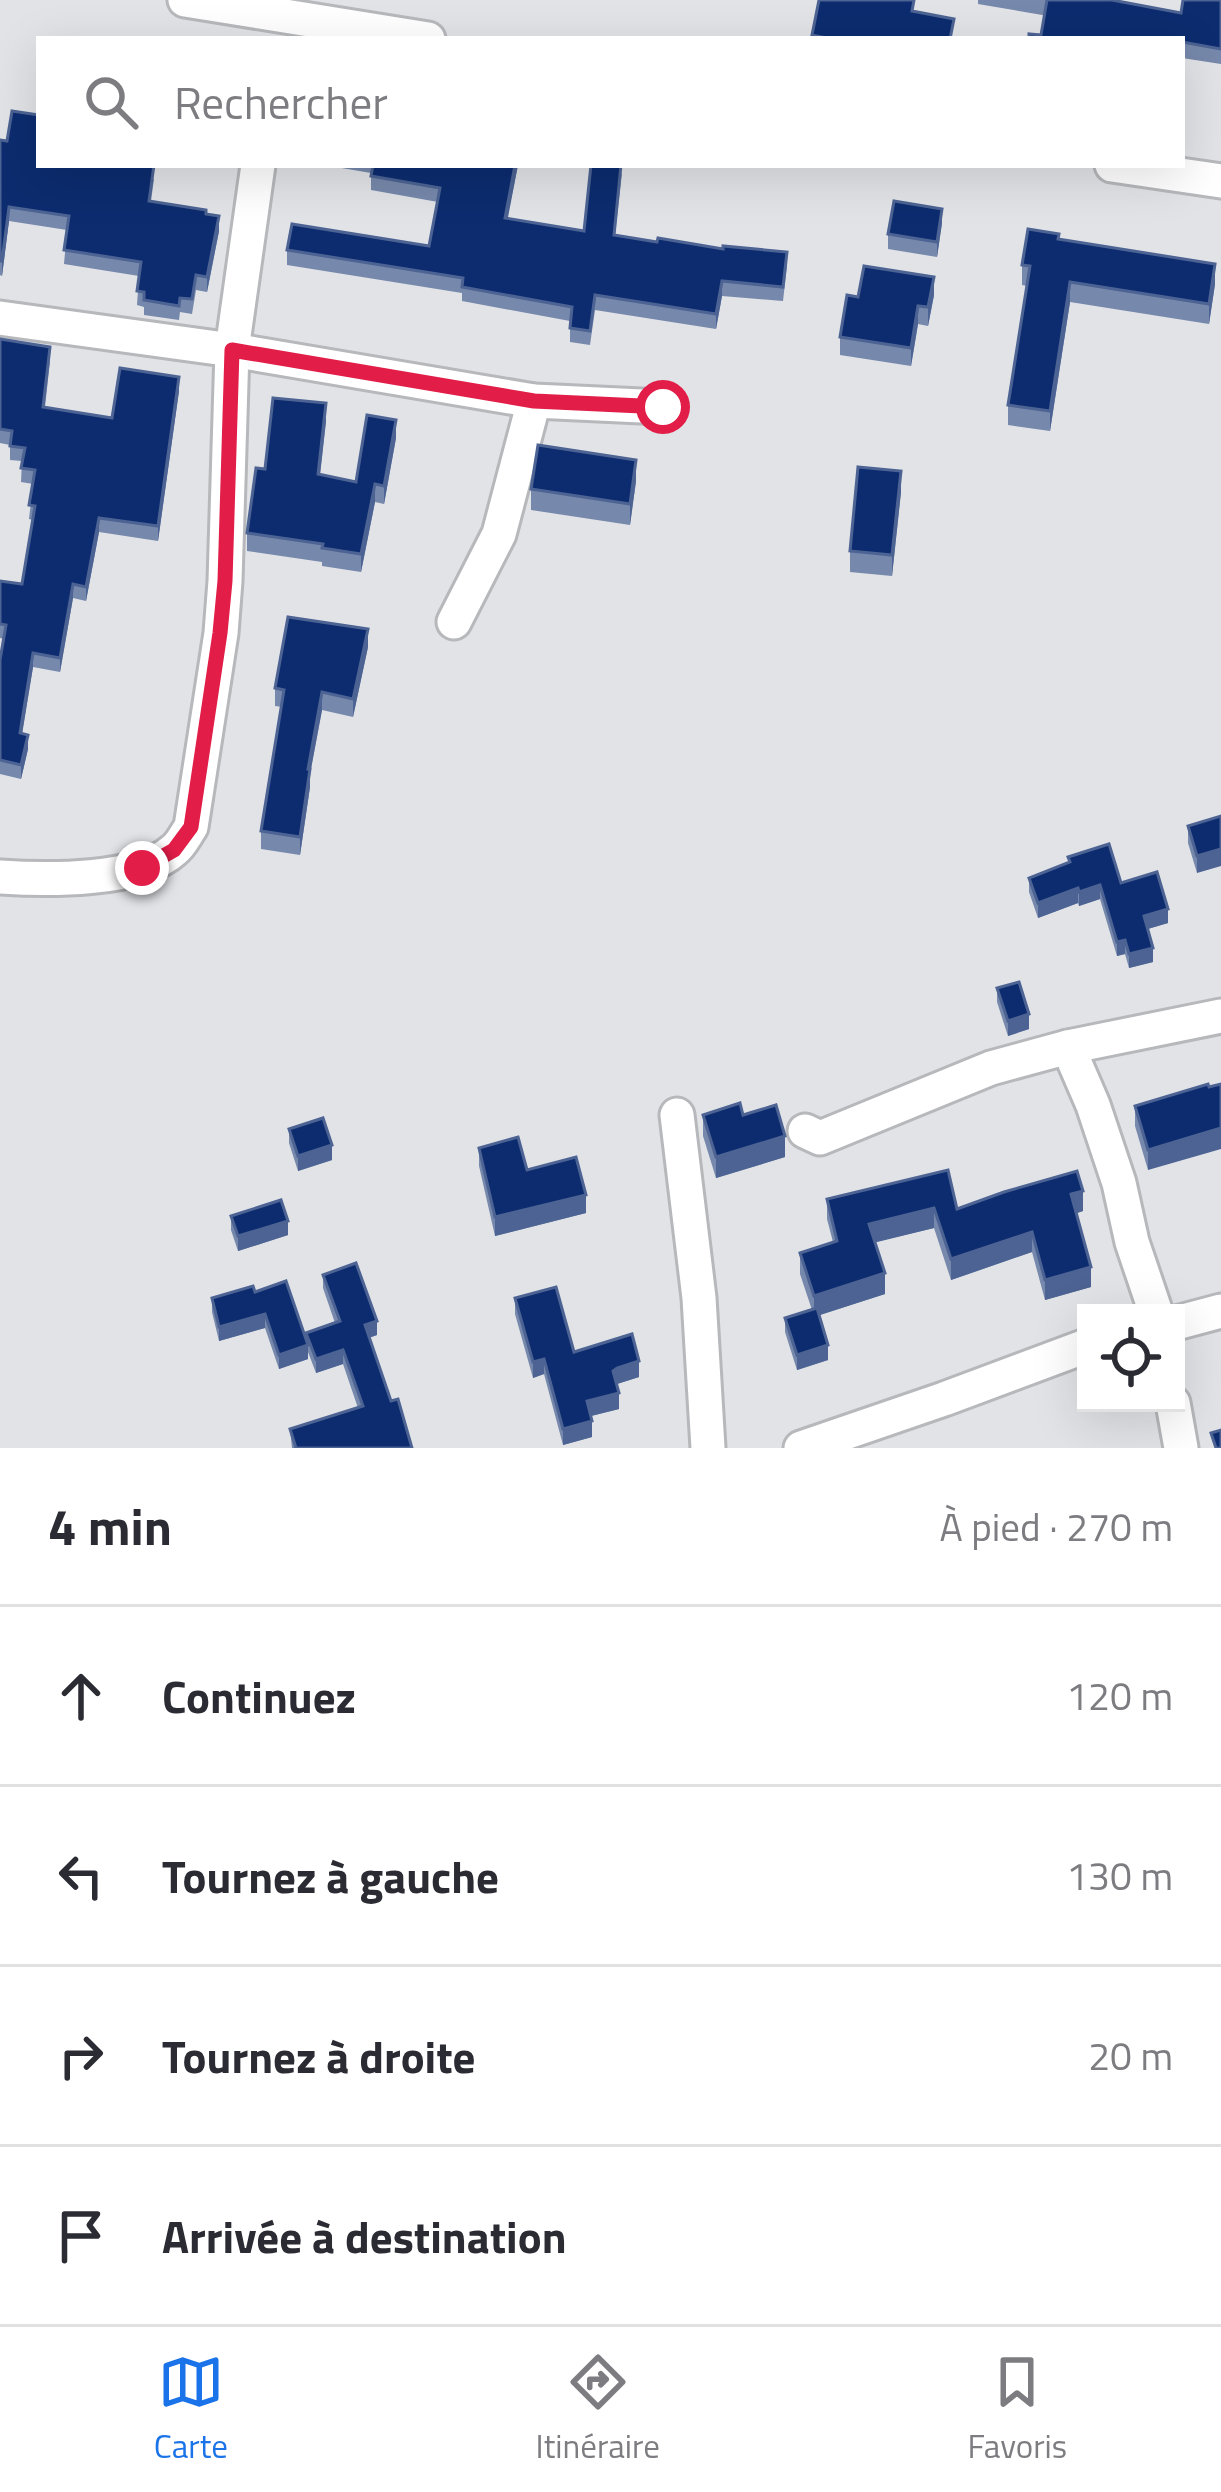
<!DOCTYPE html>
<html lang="fr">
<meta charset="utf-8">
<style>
:root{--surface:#fff;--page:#f2f2f3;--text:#2b2b33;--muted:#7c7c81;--line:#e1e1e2;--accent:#1a73e8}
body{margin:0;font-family:"Titillium Web",sans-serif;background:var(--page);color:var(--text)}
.controls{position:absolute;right:36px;bottom:36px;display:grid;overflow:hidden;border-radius:0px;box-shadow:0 12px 48px #0002}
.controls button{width:108px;height:108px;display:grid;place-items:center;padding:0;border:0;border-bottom:3px solid var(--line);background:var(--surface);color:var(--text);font:60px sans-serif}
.stop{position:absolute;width:36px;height:36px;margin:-27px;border:9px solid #e11d48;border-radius:50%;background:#fff}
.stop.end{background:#e11d48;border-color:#fff;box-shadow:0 3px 12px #0008}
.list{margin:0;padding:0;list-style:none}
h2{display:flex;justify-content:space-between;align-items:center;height:156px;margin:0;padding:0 48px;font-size:51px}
h2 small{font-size:39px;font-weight:400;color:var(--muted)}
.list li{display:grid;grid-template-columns:78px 1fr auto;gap:36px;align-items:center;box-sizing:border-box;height:180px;padding:0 48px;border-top:3px solid var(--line)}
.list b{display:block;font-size:45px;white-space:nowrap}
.list em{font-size:39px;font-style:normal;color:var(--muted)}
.icon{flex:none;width:66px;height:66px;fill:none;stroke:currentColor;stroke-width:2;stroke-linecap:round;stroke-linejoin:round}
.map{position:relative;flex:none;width:1221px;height:1448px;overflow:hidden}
.search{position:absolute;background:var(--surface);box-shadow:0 12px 48px #0002;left:36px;right:36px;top:36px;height:132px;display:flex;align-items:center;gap:30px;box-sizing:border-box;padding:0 42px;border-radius:0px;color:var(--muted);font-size:45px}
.sheet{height:876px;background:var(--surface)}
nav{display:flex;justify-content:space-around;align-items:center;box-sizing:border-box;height:168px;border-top:3px solid var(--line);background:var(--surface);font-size:33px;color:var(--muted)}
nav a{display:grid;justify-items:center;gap:6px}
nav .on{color:var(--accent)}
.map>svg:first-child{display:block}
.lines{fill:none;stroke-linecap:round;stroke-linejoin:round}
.minor-casing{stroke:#b6b8bb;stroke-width:39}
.minor{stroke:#fff;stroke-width:33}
.wall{fill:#7688ab}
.shaded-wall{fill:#4c6393}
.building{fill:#0c2c6f;stroke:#4c6393;stroke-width:3}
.route{stroke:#e11d48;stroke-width:15}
</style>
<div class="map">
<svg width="1221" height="1448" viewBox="0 0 1221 1448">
<rect width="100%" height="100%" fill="#e1e3e7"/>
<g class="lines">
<defs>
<g id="minor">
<path d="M185,0L428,39"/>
<path d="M1112,165L1221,181"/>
<path d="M0,318L232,350L534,401L663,407"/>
<path d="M454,622L499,534L534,401"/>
<path d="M0,877C45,880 139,882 174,850C181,845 186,834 191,827L221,633L225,581L232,350L258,165"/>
<path d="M1068,1047L1093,1105L1119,1183L1132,1242L1156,1313"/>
<path d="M677,1115L699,1298L708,1448"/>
<path d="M805,1131L820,1138L991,1068L1068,1047L1221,1016"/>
<path d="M1176,1323L1221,1311"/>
<path d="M1173,1403L1181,1448"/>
<path d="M801,1448L944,1399L1086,1346"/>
</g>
</defs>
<use href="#minor" class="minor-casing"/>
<use href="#minor" class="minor"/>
</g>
<g class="wall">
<path d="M978,0H1112L1181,13L1221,0V64L1182,58V39L978,4Z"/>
<path d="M0,140L39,165L154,179L151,201L206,214L219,231L207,292L196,290L192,314L180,312L179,320L144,315V307L137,305L139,276L64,264L67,230L9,221L2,276L0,275Z"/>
<path d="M324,165H518L507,219L584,231L622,173L615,235L787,266L783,301L722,296L716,329L595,310L590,345L570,342V321L462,301V293L287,265V250L429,246L438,202L371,190V173Z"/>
<path d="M942,223L937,257L888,249V234Z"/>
<path d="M1059,240L1215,284L1209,324L1070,302L1050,431L1008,425V405L1027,286L1022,285V265Z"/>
<path d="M934,295L928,326L918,324L911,366L840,355V337L858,297Z"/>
<path d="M0,339L50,361L45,407L112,418L179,391L158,541L99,532L86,601L73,598L60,672L33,667L22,733L28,749L21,779L0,774V660L4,639L0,638V581L22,584L33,520L29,519L33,484L21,482L22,461L10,460V445L0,443Z"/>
<path d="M326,421L320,475L356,482L396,438L384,504L375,502L361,572L322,566V562L247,551V533L265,469Z"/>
<path d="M636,481L630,525L531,510V489Z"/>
<path d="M901,492L892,576L850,572V551Z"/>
<path d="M368,647L353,717L322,710L310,774V787L300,855L261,849V831L282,707L275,706V688Z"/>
<path d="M1221,816L1197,873L1188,843V826Z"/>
<path d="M1068,857L1121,883L1168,923L1148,929L1153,962L1129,968L1125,954L1117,956L1100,899L1079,906L1078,903L1038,918L1029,892V878L1068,863Z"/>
<path d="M997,988L1029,1029L1008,1036L997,1002Z"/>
<path d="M1208,1084L1148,1170L1135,1126V1106Z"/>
<path d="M703,1115H743L785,1157L716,1178L703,1136Z"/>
<path d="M289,1129L332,1160L298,1171L289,1143Z"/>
<path d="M479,1148L586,1213L495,1236L479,1166Z"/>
<path d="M827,1199L957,1209L1083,1211L1077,1213L1091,1287L1045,1300L1032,1252L951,1280L934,1228L875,1242L885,1294L819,1315L828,1360L797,1370L785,1332V1318L812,1310L800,1274V1253L833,1242L827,1219Z"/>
<path d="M231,1216L288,1235L238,1251L231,1230Z"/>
<path d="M323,1275L377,1335L369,1338L391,1401L412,1448H292L290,1429L358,1408L343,1364L316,1373L308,1352V1359L279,1369L265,1328L219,1341L212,1312V1298L255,1292L306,1339V1333L335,1323L323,1288Z"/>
<path d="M515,1298L574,1352L639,1377L617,1384L619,1409L591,1416L592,1437L563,1445L544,1374L533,1378L515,1314Z"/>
</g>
<g class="shaded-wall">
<path d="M515,165H518L505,233V218Z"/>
<path d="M9,207V221L2,276V261Z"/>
<path d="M942,209V223L937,257V242Z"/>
<path d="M219,216V231L207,292V277Z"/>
<path d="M1215,264V284L1209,324V304Z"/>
<path d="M934,277V295L928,326V307Z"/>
<path d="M722,281V296L716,329V314Z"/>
<path d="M1070,282V302L1050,431V411Z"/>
<path d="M918,306V324L911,366V348Z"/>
<path d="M179,377V391L158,541V526Z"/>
<path d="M326,403V421L318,492V474Z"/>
<path d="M396,420V438L384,504V486Z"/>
<path d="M636,460V481L630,525V504Z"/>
<path d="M901,471V492L892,576V555Z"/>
<path d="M375,484V502L361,572V554Z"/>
<path d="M99,518V532L86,601V587Z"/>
<path d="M73,584V598L60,672V658Z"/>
<path d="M368,629V647L353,717V699Z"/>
<path d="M33,653V667L20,747V733Z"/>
<path d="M322,692V710L310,774V787L300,855V837L308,769Z"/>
<path d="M28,735V749L21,779V765Z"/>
<path d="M1221,849V866L1197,873V856Z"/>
<path d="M1100,885V899L1079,906V892Z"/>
<path d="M1078,888V903L1038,918V903Z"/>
<path d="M1168,909V923L1144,930V916Z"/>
<path d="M1125,940V954L1117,956V942Z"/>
<path d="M1153,948V962L1129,968V954Z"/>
<path d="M1029,1014V1029L1008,1036V1021Z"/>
<path d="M1221,1128V1149L1148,1170V1150Z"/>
<path d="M785,1136V1157L716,1178V1157Z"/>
<path d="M332,1145V1160L298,1171V1156Z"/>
<path d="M1083,1191V1211L1071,1215V1194Z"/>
<path d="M586,1195V1213L495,1236V1217Z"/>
<path d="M934,1208V1228L869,1244V1224Z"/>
<path d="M288,1221V1235L238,1251V1236Z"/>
<path d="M1032,1232V1252L951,1280V1259Z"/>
<path d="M1091,1267V1287L1045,1300V1280Z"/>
<path d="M885,1273V1294L814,1317V1296Z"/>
<path d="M265,1314V1328L219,1341V1327Z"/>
<path d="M377,1321V1335L365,1339V1325Z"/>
<path d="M308,1345V1359L279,1369V1355Z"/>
<path d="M828,1345V1360L797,1370V1355Z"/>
<path d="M343,1350V1364L316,1373V1359Z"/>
<path d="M544,1359V1374L533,1378V1362Z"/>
<path d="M639,1361V1377L617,1384L613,1371L617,1368Z"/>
<path d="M619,1393V1409L587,1417V1401Z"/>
<path d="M592,1421V1437L563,1445V1429Z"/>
</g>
<g class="building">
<path d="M819,0H914L912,11L954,19L950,39H831L812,35Z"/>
<path d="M1047,0H1112L1181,13L1183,0H1221V49L1182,42V39H1029V34L1041,35Z"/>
<path d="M12,111L39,115V165H154L149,201L206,210V214L219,216L207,277L196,275L192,299L180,298L179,306L144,300V292L137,291L141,262L64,250L69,216L9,207L2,261H0V140L7,141Z"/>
<path d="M373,165H515L505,218L584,231L591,165H621L614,235L657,242L658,238L723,249V246L787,252L783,287L722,281L716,314L595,295L590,331L570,328L572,307L462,287L463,278L287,250L292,224L429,246L440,188L371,176Z"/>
<path d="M894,201L942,209L937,242L888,234Z"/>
<path d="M1028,229L1059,234L1058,239L1215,264L1209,304L1070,282L1050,411L1008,405L1030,266L1022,265Z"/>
<path d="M864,266L934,277L928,307L918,306L911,348L840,337L847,295L858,297Z"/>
<path d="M0,339L50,347L43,407L112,418L120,368L179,377L158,526L99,518L86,587L73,584L60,658L33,653L20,733L28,735L21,765L0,760V660L6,625L0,624V581L22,584L35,506L29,505L35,470L21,468L25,448L10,446L12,431L0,429Z"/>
<path d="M273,398L326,403L318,474L356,482L367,415L396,420L384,486L375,484L361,554L322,548L323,544L247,533L256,468L265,469Z"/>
<path d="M538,445L636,460L630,504L531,489Z"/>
<path d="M858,467L901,471L892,555L850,551Z"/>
<path d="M288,617L368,629L353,699L322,692L308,769H310L300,837L261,831L284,690L275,688Z"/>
<path d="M1221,816V849L1197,856L1188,826Z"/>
<path d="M1109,844L1121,883L1157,872L1168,909L1144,916L1153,948L1129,954L1125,940L1117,942L1100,885L1079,892L1078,888L1038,903L1029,878L1070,862L1068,857Z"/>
<path d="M1019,982L1029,1014L1008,1021L997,988Z"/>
<path d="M1208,1084L1209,1087L1221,1084V1128L1148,1150L1135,1106Z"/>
<path d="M740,1103L743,1115L776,1105L785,1136L716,1157L703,1115Z"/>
<path d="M323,1118L332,1145L298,1156L289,1129Z"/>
<path d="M518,1137L527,1170L576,1157L586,1195L495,1217L479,1148Z"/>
<path d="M948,1170L957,1209L1004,1192L1077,1171L1083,1191L1071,1194L1091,1267L1045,1280L1032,1232L951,1259L934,1208L869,1224L885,1273L814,1296L800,1253L837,1241L827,1199Z"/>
<path d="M281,1200L288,1221L238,1236L231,1216Z"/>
<path d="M356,1263L377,1321L365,1325L391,1401L398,1399L412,1448H296L290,1429L363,1406L343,1350L316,1359L306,1333L340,1321L323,1275Z"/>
<path d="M286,1281L308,1345L279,1355L265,1314L219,1327L212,1298L253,1286L255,1292Z"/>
<path d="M556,1287L574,1352L632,1334L639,1361L617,1368L613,1371L619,1393L587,1401L592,1421L563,1429L544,1359L533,1362L515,1298Z"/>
<path d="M817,1308L828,1345L797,1355L785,1318Z"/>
<path d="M1221,1430V1448H1216L1211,1433Z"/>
</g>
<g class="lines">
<path class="route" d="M142,868L174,850L191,827L220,633L225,581L232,350L534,401L663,407"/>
</g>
</svg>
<div class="controls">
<button><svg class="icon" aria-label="locate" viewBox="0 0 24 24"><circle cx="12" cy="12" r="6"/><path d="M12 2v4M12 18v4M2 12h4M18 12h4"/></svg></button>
</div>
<div class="stop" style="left:663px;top:407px"></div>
<div class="stop end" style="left:142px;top:868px"></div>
<div class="search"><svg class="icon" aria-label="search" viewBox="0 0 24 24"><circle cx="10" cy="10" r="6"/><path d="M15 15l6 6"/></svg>Rechercher</div>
</div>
<section class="sheet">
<h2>4 min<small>À pied · 270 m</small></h2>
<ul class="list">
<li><svg class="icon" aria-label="ahead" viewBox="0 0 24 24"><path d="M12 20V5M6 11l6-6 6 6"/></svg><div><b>Continuez</b></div><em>120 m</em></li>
<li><svg class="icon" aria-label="left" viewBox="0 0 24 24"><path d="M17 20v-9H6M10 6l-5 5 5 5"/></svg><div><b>Tournez à gauche</b></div><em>130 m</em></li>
<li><svg class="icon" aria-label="right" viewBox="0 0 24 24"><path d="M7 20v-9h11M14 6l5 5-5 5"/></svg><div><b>Tournez à droite</b></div><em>20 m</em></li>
<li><svg class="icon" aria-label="arrive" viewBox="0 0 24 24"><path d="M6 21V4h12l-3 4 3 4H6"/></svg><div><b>Arrivée à destination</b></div></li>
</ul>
</section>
<nav>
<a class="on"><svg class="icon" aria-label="map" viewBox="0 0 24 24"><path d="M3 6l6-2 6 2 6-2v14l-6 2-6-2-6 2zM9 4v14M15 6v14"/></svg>Carte</a>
<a><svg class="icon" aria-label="directions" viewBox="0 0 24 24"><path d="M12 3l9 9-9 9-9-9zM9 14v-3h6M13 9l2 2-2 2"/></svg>Itinéraire</a>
<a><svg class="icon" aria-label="saved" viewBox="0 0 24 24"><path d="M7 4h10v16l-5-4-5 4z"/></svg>Favoris</a>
</nav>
